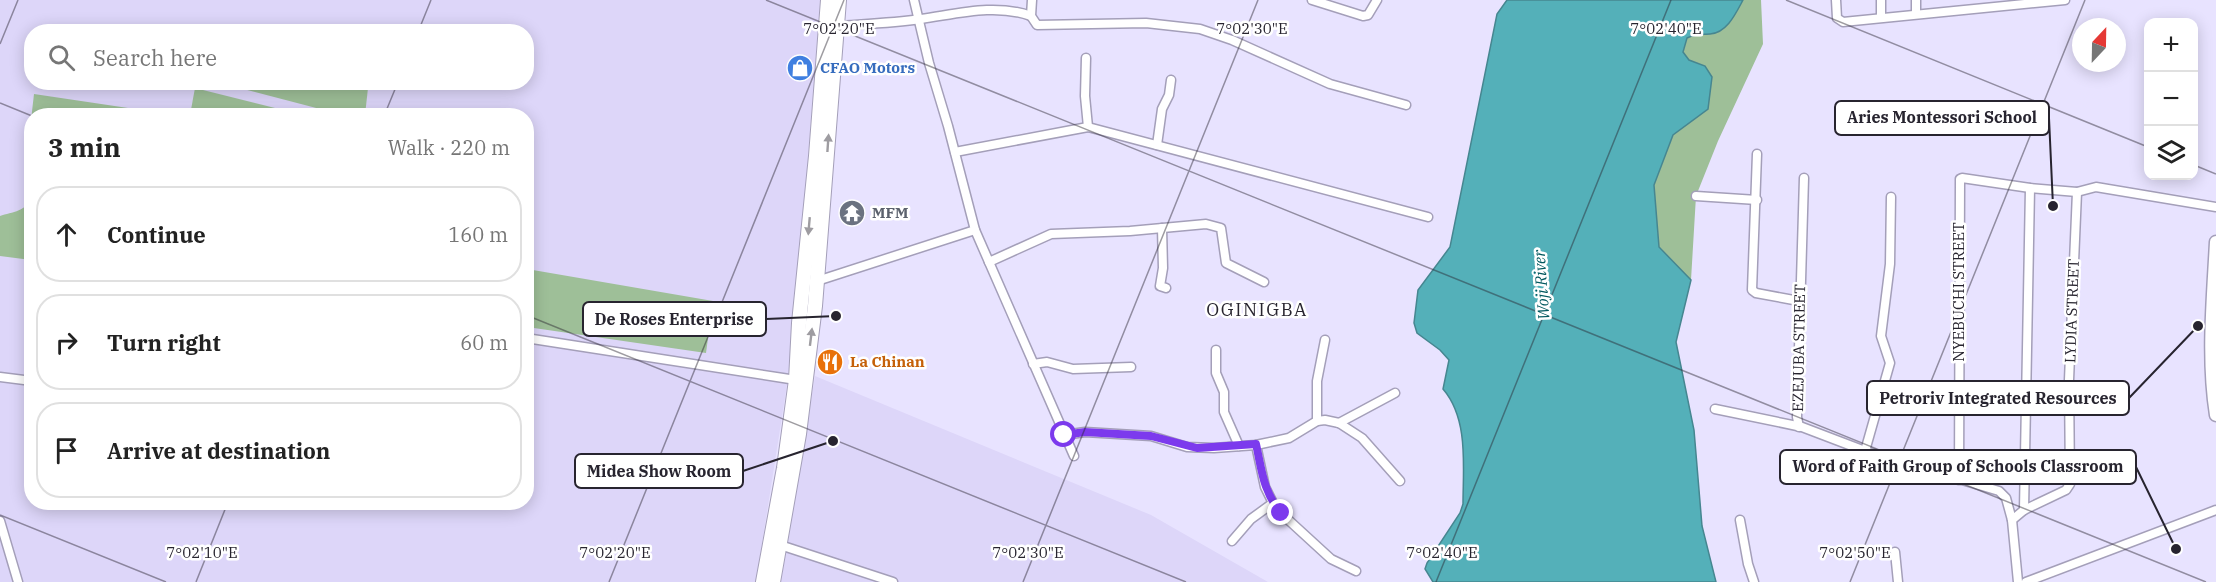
<!DOCTYPE html>
<meta charset="utf-8">
<style>
:root{--surface:#fff;--page:#f6f6f6;--text:#222;--muted:#767676;--line:#e0e0e0}
body{margin:0;font-family:"IBM Plex Serif",serif;background:var(--page);color:var(--text)}
.controls{position:absolute;right:18px;top:18px;display:grid;overflow:hidden;border-radius:12px;box-shadow:0 3px 15px #0003}
.controls button{width:54px;height:54px;display:grid;place-items:center;padding:0;border:0;border-bottom:2px solid var(--line);background:var(--surface);color:var(--text);font:30px sans-serif}
.compass{position:absolute;left:2072px;top:18px;width:54px;height:54px;border-radius:50%;background:var(--surface);box-shadow:0 3px 15px #0003;rotate:22deg}
.stop{position:absolute;width:18px;height:18px;margin:-14px;border:4px solid #7c3aed;border-radius:50%;background:#fff}
.stop.end{background:#7c3aed;border-color:#fff;box-shadow:0 2px 6px #0008}
.list{margin:0;padding:0;list-style:none}
h2{display:flex;justify-content:space-between;align-items:center;height:78px;margin:0;padding:0 24px;font-size:26px}
h2 small{font-size:20px;font-weight:400;color:var(--muted)}
.list li{display:grid;grid-template-columns:39px 1fr auto;gap:18px;align-items:center;box-sizing:border-box;height:96px;margin:0 12px 12px;padding:0 12px;border:2px solid var(--line);border-radius:24px}
.list b{display:block;font-size:22px;white-space:nowrap}
.list em{font-size:20px;font-style:normal;color:var(--muted)}
.icon{flex:none;width:33px;height:33px;fill:none;stroke:currentColor;stroke-width:2;stroke-linecap:round;stroke-linejoin:round}
.map{position:relative;flex:none;width:2216px;height:582px;overflow:hidden}
.search{position:absolute;background:var(--surface);box-shadow:0 3px 15px #0003;left:24px;top:24px;width:510px;height:66px;display:flex;align-items:center;gap:15px;box-sizing:border-box;padding:0 21px;border-radius:24px;color:var(--muted);font-size:22px}
.panel{position:absolute;background:var(--surface);box-shadow:0 3px 15px #0003;left:24px;top:108px;width:510px;height:402px;border-radius:24px}
.map>svg:first-child{display:block}
.built{fill:#ddd6f9;fill-rule:evenodd}
.green{fill:#9ebf98}
.water{fill:#54b0b9;stroke:#468690;stroke-width:1.5}
.lines{fill:none;stroke-linecap:round;stroke-linejoin:round}
.street-casing{stroke:#a49fb9;stroke-width:11}
.secondary-casing{stroke:#a49fb9;stroke-width:15}
.primary-casing{stroke:#a49fb9;stroke-width:16}
.street{stroke:#fff;stroke-width:8}
.secondary{stroke:#fff;stroke-width:12}
.primary{stroke:#fff;stroke-width:14}
.oneway{fill:#9e9ca1}
.route{stroke:#7c3aed;stroke-width:8}
.ticks{fill:none;stroke:#27242f;stroke-width:1.5;stroke-opacity:0.45}
.labels{text-anchor:middle;stroke-width:5;stroke-linejoin:round;paint-order:stroke}
.shop-label{font-size:15px;font-weight:bold;fill:#366cbe;stroke:#fff;text-anchor:start}
.worship-label{font-size:15px;font-weight:bold;fill:#5b616d;stroke:#fff;text-anchor:start}
.street-label{font-size:15px;fill:#27242f;stroke:#fff}
.food-label{font-size:15px;font-weight:bold;fill:#c56008;stroke:#fff;text-anchor:start}
.water-label{font-size:16px;font-style:italic;fill:#01585e;stroke:#fff}
.quarter-label{font-size:18px;letter-spacing:1.5px;fill:#27242f;stroke:#fff}
.ticks-label{font-size:15px;text-anchor:middle;fill:#27242f;stroke:#fff;stroke-width:5;stroke-linejoin:round;paint-order:stroke}
.leader{fill:none;stroke:#27242f;stroke-width:2}
.callout-dot{fill:#27242f;stroke:#fff;stroke-width:2}
.callout{fill:#fff;stroke:#27242f;stroke-width:2}
.callout-label{font-size:16px;text-anchor:middle;font-weight:bold;fill:#27242f}
</style>
<div class="map">
<svg width="2216" height="582" viewBox="0 0 2216 582">
<rect width="100%" height="100%" fill="#e8e3ff"/>
<g class="built">
<path d="M0,0H820L798,294L787,385L756,582H0ZM32,32H526V82H32ZM32,116H526V502H32Z"/>
<path d="M815,376L1151,515L1268,582H781Z"/>
</g>
<g class="green">
<path d="M1743,0H1761L1763,44L1718,141L1696,196L1691,280L1659,247L1654,185L1673,135L1708,109L1705,66L1689,60L1683,52L1687,38C1700,33 1698,35 1710,34C1727,32 1736,13 1743,0Z"/>
<path d="M354,82L362,84L368,88L365,115H343L220,83Z"/>
<path d="M195,88L303,115H190Z"/>
<path d="M34,94L175,115L32,116L31,133L30,129Z"/>
<path d="M31,197V260L0,256V216C12,212 28,211 31,197Z"/>
<path d="M527,269L713,301L706,353L527,327Z"/>
</g>
<path class="water" d="M1507,0H1743C1736,13 1727,33 1710,34C1699,35 1699,33 1687,38L1683,52L1689,60L1705,66L1712,77L1708,109L1673,135L1654,185L1659,247L1691,280L1676,342L1694,430L1702,526L1716,582H1433L1425,569L1427,563L1460,513L1463,504C1463,467 1469,419 1443,389L1449,360L1440,350L1417,333L1414,323L1418,290L1450,247L1497,14Z"/>
<g class="lines">
<defs>
<g id="street">
<path d="M914,0L929,63L948,126L975,230L1074,456"/>
<path d="M1032,0L1031,16L1037,25L1146,23L1200,29L1232,40L1330,84L1406,105"/>
<path d="M1312,0L1363,16L1368,15L1377,0"/>
<path d="M1836,0L1837,18L1843,22L2065,0"/>
<path d="M1881,0V17"/>
<path d="M1916,14V0"/>
<path d="M837,26C865,24 893,23 921,19C957,14 995,3 1031,16"/>
<path d="M1086,58L1085,96L1088,127"/>
<path d="M1157,145L1162,109L1169,95L1171,80"/>
<path d="M955,152L1088,127L1428,217"/>
<path d="M1757,154L1752,290L1756,293L1799,301"/>
<path d="M1696,196L1757,200"/>
<path d="M1162,228L1163,268L1160,286L1166,288"/>
<path d="M989,262L1051,234L1130,231L1206,224L1221,228L1226,263L1264,282"/>
<path d="M817,281L975,230"/>
<path d="M526,338L796,380"/>
<path d="M1216,350V373L1224,392V412L1239,446"/>
<path d="M1033,364L1047,362L1073,369L1131,367"/>
<path d="M0,377L32,381"/>
<path d="M1715,409L1802,427L1865,451L1999,491L2006,498L2012,520L2018,582"/>
<path d="M1317,421V381L1325,340"/>
<path d="M1339,423L1395,393"/>
<path d="M1799,427L1797,417L1804,178"/>
<path d="M1064,435L1085,432L1151,436L1187,447L1214,448L1256,445L1289,438L1317,421L1325,420L1339,423L1362,438L1400,481"/>
<path d="M1256,445L1265,487L1273,503L1283,515L1331,559L1356,571"/>
<path d="M1865,451L1890,363L1881,336L1890,264L1891,197"/>
<path d="M1959,480L1960,179L1962,178L2030,188L2077,192L2096,187L2216,207"/>
<path d="M2024,510L2030,188"/>
<path d="M1740,520L1748,564L1754,582"/>
<path d="M2012,520L2024,510L2066,490L2070,484L2069,380L2077,192"/>
<path d="M0,521L18,582"/>
<path d="M1232,541L1251,519L1273,503"/>
<path d="M780,545L893,582"/>
<path d="M1895,552L1898,582"/>
<path d="M2026,582L2216,510"/>
</g>
<path id="secondary" d="M2216,242C2213,299 2207,358 2216,415"/>
<g id="primary">
<path d="M763,582L784,468L796,380L799,323L816,156L828,0"/>
<path d="M773,582L799,434L815,306L839,0"/>
</g>
</defs>
<use href="#street" class="street-casing"/>
<use href="#secondary" class="secondary-casing"/>
<use href="#primary" class="primary-casing"/>
<use href="#street" class="street"/>
<use href="#secondary" class="secondary"/>
<use href="#primary" class="primary"/>
</g>
<defs><path id="oneway-solid" d="M-6-.8H1V-3.2L6.5 0L1 3.2V.8H-6Z" transform="scale(1.5)"/></defs>
<g class="oneway">
<use href="#oneway-solid" transform="translate(828 143) rotate(-86)"/>
<use href="#oneway-solid" transform="translate(809 226) rotate(95)"/>
<use href="#oneway-solid" transform="translate(811 337) rotate(-83)"/>
</g>
<g class="lines">
<path class="route" d="M1064,435L1085,432L1151,436L1197,448L1256,444C1262,471 1263,491 1281,513"/>
</g>
<path class="ticks" d="M766,0L2206,582M1786,0L2148,147M418,32L431,0M0,44L18,0M0,103L32,116M384,116L398,82M2194,165L2216,174M526,315L1186,582M0,515L166,582M196,582L228,502M609,582L844,0M1023,582L1258,0M1436,582L1671,0M1850,582L2085,0"/>
<defs>
<symbol id="shop-disc" viewBox="-11 -11 22 22"><circle r="9.5" fill="#3f7fe0" stroke="#fff"/><path d="M-5-2.5h2.3a2.7 3.5 0 0 1 5.4 0H5L5.5 6h-11ZM-1.5-2.5h3a1.5 2.3 0 0 0-3 0Z" fill="#fff"/></symbol>
<symbol id="temple-disc" viewBox="-11 -11 22 22"><circle r="9.5" fill="#6b7280" stroke="#fff"/><path d="M0-6L5-2H3V0L6.5 2.5H4V6H1.5V3h-3V6H-4V2.5H-6.5L-3 0V-2H-5Z" fill="#fff"/></symbol>
<symbol id="restaurant-disc" viewBox="-11 -11 22 22"><circle r="9.5" fill="#e8710a" stroke="#fff"/><path d="M-5-6h1v4h1v-4h1v4h1v-4h1v5L-1.5 .5V6h-2V.5L-5-1ZM5-6V6H3V1.5H1.5Q1.5-4 5-6Z" fill="#fff"/></symbol>
</defs>
<g fill-rule="evenodd">
<use href="#shop-disc" x="785" y="53" width="30" height="30"/>
<use href="#temple-disc" x="837" y="198" width="30" height="30"/>
<use href="#restaurant-disc" x="815" y="347" width="30" height="30"/>
</g>
<g class="labels">
<g class="shop-label">
<text x="820" y="73">CFAO Motors</text>
</g>
<g class="worship-label">
<text x="872" y="218">MFM</text>
</g>
<g class="street-label">
<text transform="translate(1959 292) rotate(-90)" y="5">NYEBUCHI STREET</text>
<text transform="translate(2072 311) rotate(-88)" y="5">LYDIA STREET</text>
<text transform="translate(1799 348) rotate(-89)" y="5">EZEJUBA STREET</text>
</g>
<g class="food-label">
<text x="850" y="367">La Chinan</text>
</g>
<g class="water-label">
<text transform="translate(1541 285) rotate(-94)" y="6">Woji River</text>
</g>
<g class="quarter-label">
<text x="1257" y="316">OGINIGBA</text>
</g>
</g>
<g class="ticks-label">
<text x="839" y="34">7°02'20"E</text>
<text x="1252" y="34">7°02'30"E</text>
<text x="1666" y="34">7°02'40"E</text>
<text x="202" y="558">7°02'10"E</text>
<text x="615" y="558">7°02'20"E</text>
<text x="1028" y="558">7°02'30"E</text>
<text x="1442" y="558">7°02'40"E</text>
<text x="1855" y="558">7°02'50"E</text>
</g>
<path class="leader" d="M2053 206L2049 118M836 316L766 319M2198 326L2129 398M2176 549L2136 467M833 441L743 471"/>
<g class="callout-dot">
<circle cx="2053" cy="206" r="6"/>
<circle cx="836" cy="316" r="6"/>
<circle cx="2198" cy="326" r="6"/>
<circle cx="2176" cy="549" r="6"/>
<circle cx="833" cy="441" r="6"/>
</g>
<g class="callout">
<rect x="1835" y="101" width="214" height="34" rx="6"/>
<rect x="583" y="302" width="183" height="34" rx="6"/>
<rect x="1867" y="381" width="262" height="34" rx="6"/>
<rect x="1780" y="450" width="356" height="34" rx="6"/>
<rect x="575" y="454" width="168" height="34" rx="6"/>
</g>
<g class="callout-label">
<text x="1942" y="123">Aries Montessori School</text>
<text x="674" y="325">De Roses Enterprise</text>
<text x="1998" y="404">Petroriv Integrated Resources</text>
<text x="1958" y="472">Word of Faith Group of Schools Classroom</text>
<text x="659" y="477">Midea Show Room</text>
</g>
</svg>
<div class="controls">
<button>+</button>
<button>−</button>
<button><svg class="icon" aria-label="layers" viewBox="0 0 24 24"><path d="M12 4l9 5-9 5-9-5zM3 14l9 5 9-5"/></svg></button>
</div>
<svg class="compass" viewBox="-18 -18 36 36"><path d="M0-13l5 13h-10z" fill="#e53935"/><path d="M0 13l5-13h-10z" fill="#767676"/></svg>
<div class="stop" style="left:1064px;top:435px"></div>
<div class="stop end" style="left:1281px;top:513px"></div>
<div class="search"><svg class="icon" aria-label="search" viewBox="0 0 24 24"><circle cx="10" cy="10" r="6"/><path d="M15 15l6 6"/></svg>Search here</div>
<section class="panel">
<h2>3 min<small>Walk · 220 m</small></h2>
<ul class="list">
<li><svg class="icon" aria-label="ahead" viewBox="0 0 24 24"><path d="M12 20V5M6 11l6-6 6 6"/></svg><div><b>Continue</b></div><em>160 m</em></li>
<li><svg class="icon" aria-label="right" viewBox="0 0 24 24"><path d="M7 20v-9h11M14 6l5 5-5 5"/></svg><div><b>Turn right</b></div><em>60 m</em></li>
<li><svg class="icon" aria-label="arrive" viewBox="0 0 24 24"><path d="M6 21V4h12l-3 4 3 4H6"/></svg><div><b>Arrive at destination</b></div></li>
</ul>
</section>
</div>
